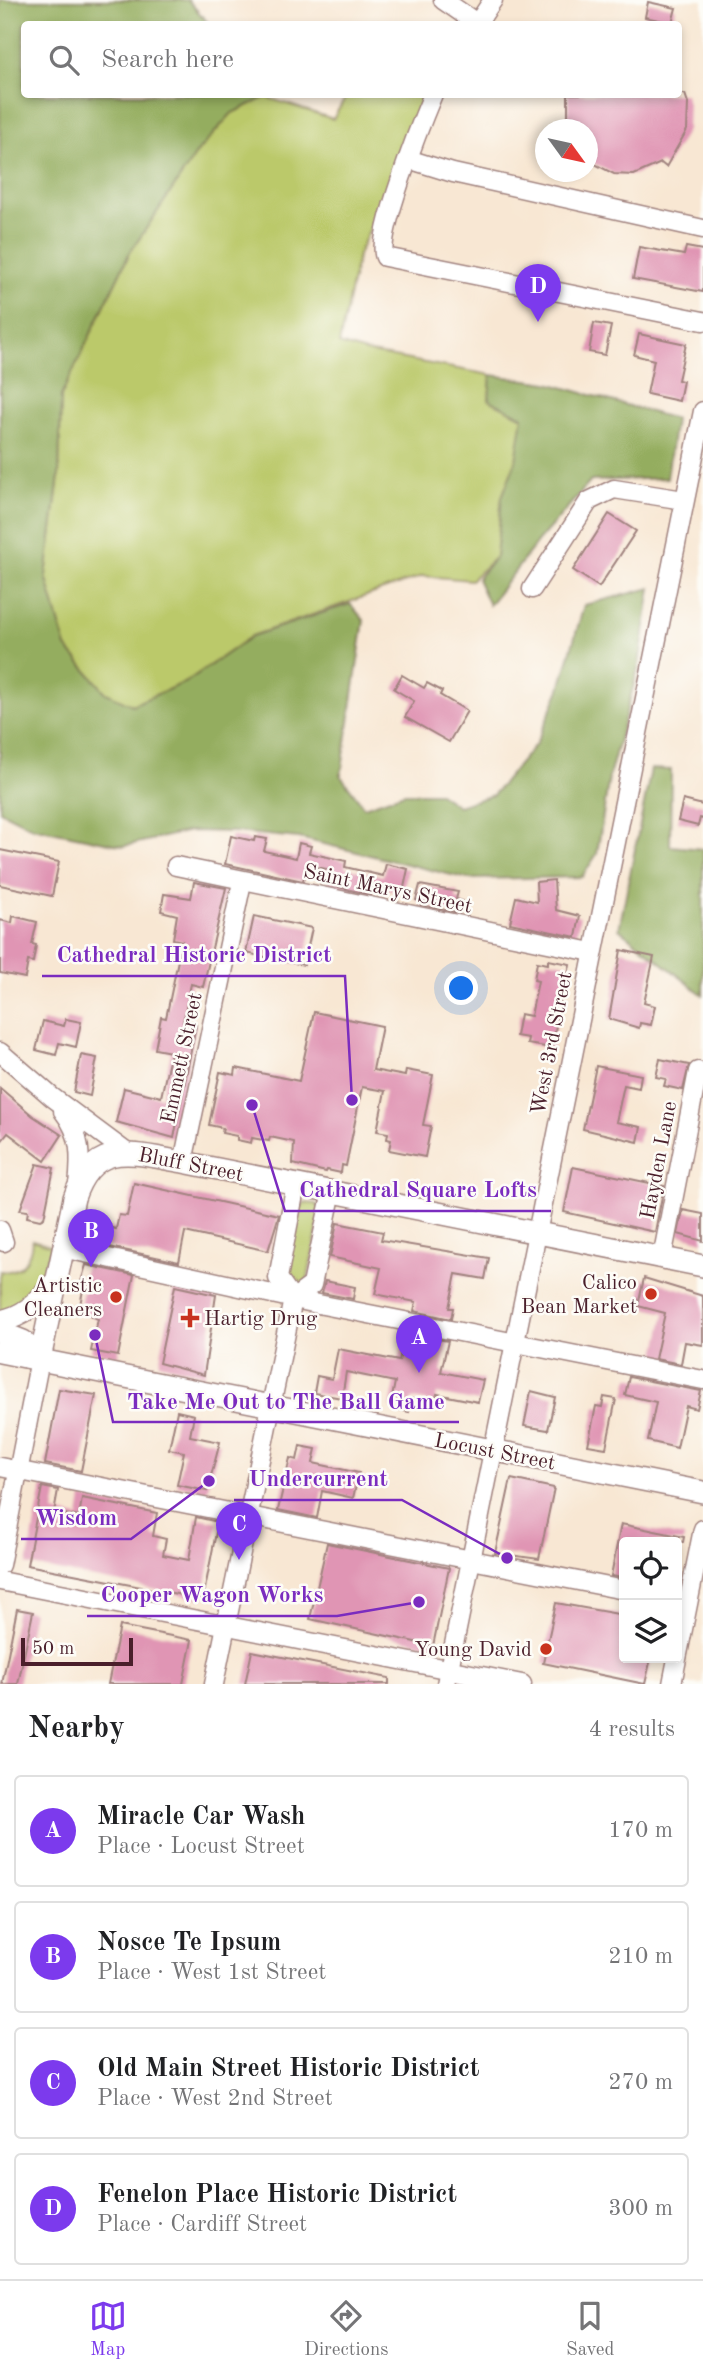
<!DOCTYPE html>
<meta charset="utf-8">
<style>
:root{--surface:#fff;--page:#f2f2f2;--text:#202124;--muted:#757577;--line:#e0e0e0;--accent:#7c3aed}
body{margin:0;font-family:"Old Standard TT",serif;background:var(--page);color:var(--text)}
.controls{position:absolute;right:21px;bottom:21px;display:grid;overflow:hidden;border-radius:7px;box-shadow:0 4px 10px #0003}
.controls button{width:63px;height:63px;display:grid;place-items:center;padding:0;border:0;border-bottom:2px solid var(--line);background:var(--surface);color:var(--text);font:35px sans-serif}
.compass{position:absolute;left:535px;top:119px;width:63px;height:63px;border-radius:50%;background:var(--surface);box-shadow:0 4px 10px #0003;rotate:123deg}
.scale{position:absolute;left:21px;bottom:18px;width:112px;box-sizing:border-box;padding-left:7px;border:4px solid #4a1f2b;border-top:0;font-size:19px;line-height:24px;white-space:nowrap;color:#4a1f2b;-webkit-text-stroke:5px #fdfcf7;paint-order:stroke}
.you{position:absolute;left:462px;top:989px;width:24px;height:24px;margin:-18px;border:5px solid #fff;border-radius:50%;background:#1a73e8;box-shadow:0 0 0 10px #1a73e833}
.badge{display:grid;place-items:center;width:46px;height:46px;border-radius:50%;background:var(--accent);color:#fff;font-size:23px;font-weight:700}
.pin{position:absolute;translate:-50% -58px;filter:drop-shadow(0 2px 4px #0008)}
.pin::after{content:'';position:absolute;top:37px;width:24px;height:21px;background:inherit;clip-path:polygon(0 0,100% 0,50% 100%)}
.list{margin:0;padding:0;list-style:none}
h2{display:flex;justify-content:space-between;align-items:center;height:91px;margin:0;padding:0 28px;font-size:30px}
h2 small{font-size:23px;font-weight:400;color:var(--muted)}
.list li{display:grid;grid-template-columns:46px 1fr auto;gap:21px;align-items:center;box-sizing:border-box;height:112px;margin:0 14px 14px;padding:0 14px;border:2px solid var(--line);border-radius:7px}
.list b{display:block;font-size:26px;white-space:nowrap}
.list p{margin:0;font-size:23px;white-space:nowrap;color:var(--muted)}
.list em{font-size:23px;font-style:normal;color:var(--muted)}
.icon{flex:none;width:38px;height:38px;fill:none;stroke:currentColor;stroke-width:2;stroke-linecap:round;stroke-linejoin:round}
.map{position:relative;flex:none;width:703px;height:1684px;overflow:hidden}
.search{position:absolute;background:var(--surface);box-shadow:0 4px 10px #0003;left:21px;right:21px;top:21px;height:77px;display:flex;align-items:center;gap:18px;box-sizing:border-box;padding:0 24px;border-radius:7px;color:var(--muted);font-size:26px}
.sheet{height:595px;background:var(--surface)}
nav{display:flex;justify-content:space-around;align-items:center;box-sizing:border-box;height:98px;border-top:2px solid var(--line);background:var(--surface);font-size:19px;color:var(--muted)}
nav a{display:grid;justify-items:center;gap:4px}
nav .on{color:var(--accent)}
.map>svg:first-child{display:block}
.green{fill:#bbc96b;stroke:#82744b;stroke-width:2}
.forest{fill:#94ad5f;stroke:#6f6645;stroke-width:2}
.building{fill:#e095b4}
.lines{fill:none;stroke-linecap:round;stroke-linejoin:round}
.minor-casing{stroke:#a1837f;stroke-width:21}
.major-casing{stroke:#a1837f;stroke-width:24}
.minor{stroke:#fff;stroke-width:18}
.major{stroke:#fff;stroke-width:21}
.poi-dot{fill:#c8321e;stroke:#fdfcf7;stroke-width:2.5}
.labels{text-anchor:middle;stroke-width:5;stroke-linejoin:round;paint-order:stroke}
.street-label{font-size:21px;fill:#4a1f2b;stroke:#fdfcf7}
.poi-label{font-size:21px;fill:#4a1f2b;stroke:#fdfcf7;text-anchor:end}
.leader{fill:none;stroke:#7b2cbf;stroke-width:2.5}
.callout-dot{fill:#7b2cbf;stroke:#fdfcf7;stroke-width:2.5}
.callout-label{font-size:23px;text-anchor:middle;font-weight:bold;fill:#7b2cbf;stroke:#fdfcf7;stroke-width:5;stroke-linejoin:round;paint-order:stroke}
</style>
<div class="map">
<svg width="703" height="1684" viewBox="0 0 703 1684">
<rect width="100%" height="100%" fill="#fdfcf7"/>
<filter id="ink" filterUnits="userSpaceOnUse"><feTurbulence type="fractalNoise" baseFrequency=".0143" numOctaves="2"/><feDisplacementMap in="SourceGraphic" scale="14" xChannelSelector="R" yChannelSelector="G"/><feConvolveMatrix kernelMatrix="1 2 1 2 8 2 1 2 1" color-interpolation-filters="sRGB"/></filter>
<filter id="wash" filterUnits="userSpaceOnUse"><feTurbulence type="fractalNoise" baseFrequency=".00686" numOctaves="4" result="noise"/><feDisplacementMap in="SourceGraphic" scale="28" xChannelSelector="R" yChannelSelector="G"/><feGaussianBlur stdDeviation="1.57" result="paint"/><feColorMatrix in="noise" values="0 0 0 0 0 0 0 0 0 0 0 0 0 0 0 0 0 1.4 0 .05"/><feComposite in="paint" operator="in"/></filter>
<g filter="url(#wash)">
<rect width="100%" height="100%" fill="#f8e7d3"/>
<g class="green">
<path d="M347,95H430L358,255L339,344L366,352L491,375L489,400L524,417L516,461L502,497L496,557L471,580L423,576L252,636L186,682L132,705L106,693L66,647L46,576L59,476L61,396L129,254L198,151L232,113L266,97L333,119Z"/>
<path d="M304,1203L316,1204L321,1210L307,1284L294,1289L284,1281L299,1207Z"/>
<path d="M32,1240L52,1246L31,1299L0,1312V1271C21,1274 31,1259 32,1240Z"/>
</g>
<g class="forest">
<path d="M0,0H188L209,24H24V94H265L266,97L232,113L198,151L129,254L61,396L59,476L46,576L66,647L106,693L132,705L186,682L252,636L350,604L364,620L341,776L364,807L404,793H439L458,806L493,795L536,744L559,692L584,605L651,588L639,665L609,777L597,854L582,877L468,879L299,838L235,832L190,831L124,846L32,827L0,811Z"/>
<path d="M491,375L548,383L675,419L667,478L591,481L539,540L489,605L477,579L496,557L502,497L516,461L523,417L489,400Z"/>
<path d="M651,769L671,770L670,846L703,849V995L619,929Z"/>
</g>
<g id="blocks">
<g class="building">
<path d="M648,2L676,8L672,23L645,17Z"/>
<path d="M568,94H685L688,103L687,130L666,167L661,163L634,175L614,174L587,160V130H568Z"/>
<path d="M639,247L684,255L686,247L703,250V292L633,279Z"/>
<path d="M594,323L611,326L605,355L589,352Z"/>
<path d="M639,334L686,344L678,380L683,381L679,401L647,394L654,360L634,355Z"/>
<path d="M609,514L636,531L599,587L573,570Z"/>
<path d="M402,675L424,688L427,683L442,691L440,695L467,711L449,742L405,717L414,701L394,689Z"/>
<path d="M683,800L703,805V819L700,818L698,826L678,821Z"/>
<path d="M231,836L254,841L255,837L267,839L264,851L296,858L299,843L311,846L309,853L346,861L345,867L383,876L386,864L408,869L403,892L373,886L371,895L350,890L328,884L331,870L307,865L303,881L225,864Z"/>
<path d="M0,850L59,862L52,896L0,885Z"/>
<path d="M554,880L556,910L580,916L576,937L510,923L516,897L537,902L536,882Z"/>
<path d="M194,882L226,888L203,987L191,984L183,1022L196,1025L174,1138L116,1122L124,1088L161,1097L171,1052L155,1049L161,1017L166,1018L182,941L173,939L177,915L161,911L164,894L191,898Z"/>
<path d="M420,885L458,892L456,899L462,901L459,913L421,905L422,902L416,900Z"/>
<path d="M13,916L37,922L32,944L36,945L33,962L28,961L25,978L0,973V920L12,923Z"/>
<path d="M254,916L312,928L304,965L246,953Z"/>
<path d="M621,950L654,957L644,1003L655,1006L651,1025L640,1023L639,1028L609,1019Z"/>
<path d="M548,960L570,964L565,991H562L552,1048L527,1044L528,1038L516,1036L520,1014L531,1016L538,981L534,980L537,962L548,964Z"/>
<path d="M314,1012L382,1026L373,1070L405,1076L406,1070L433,1075L423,1125L431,1126L425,1157L389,1150L391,1140L387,1139L388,1133L377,1131L385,1091L362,1087L346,1166L342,1165L341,1173L327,1170L326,1172L293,1164L294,1142L270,1137L269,1141L252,1138L251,1143L237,1140V1136L222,1133L223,1128L209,1125L220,1072L235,1075L236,1068L299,1081Z"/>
<path d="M66,1019L81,1022L76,1047L59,1043L56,1055L36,1050L43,1021L64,1026Z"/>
<path d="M81,1055L97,1058L90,1096L74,1092Z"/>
<path d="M660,1059L689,1065L683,1090L664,1086L666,1079L656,1077Z"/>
<path d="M596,1066L641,1075L639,1088L624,1085L616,1122L641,1127L638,1142L583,1129Z"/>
<path d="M0,1088L33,1116L62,1135L45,1161L8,1133L0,1143Z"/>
<path d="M37,1164L54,1168L44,1218L40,1220L27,1217L28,1211L20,1210Z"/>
<path d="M573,1167L664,1186L655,1232L564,1212Z"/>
<path d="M134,1183L279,1215L268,1251L185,1232L179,1262L91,1243L95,1224L116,1229L119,1215L127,1216Z"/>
<path d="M683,1210L703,1214V1241L678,1234Z"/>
<path d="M337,1223L383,1232L381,1240L489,1258L485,1279L456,1274L449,1308H453L451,1319L414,1311L416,1302L375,1294L381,1268L330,1257Z"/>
<path d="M86,1265L134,1275L118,1356L91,1351L98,1319L79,1310L84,1285H80Z"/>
<path d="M644,1278L703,1296V1345L685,1342L681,1364L655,1359L665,1313L638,1306Z"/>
<path d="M325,1281L355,1287L353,1299L322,1293Z"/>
<path d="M175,1286L216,1295L204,1375L159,1363Z"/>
<path d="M405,1333L448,1341L441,1372L483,1380L478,1402L437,1394L435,1403L412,1399L409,1412L390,1408L395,1382L346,1372L342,1398L314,1393L317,1376L332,1379L338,1349L399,1361Z"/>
<path d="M629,1377L701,1391L697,1409L686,1406L677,1448L648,1441L656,1402L625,1395Z"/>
<path d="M59,1389L96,1395L81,1471L45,1464Z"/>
<path d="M531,1391L555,1397L548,1430L524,1426Z"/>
<path d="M604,1397L616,1399L606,1448L588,1445L596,1406L602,1407Z"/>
<path d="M177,1411L194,1415L190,1436L220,1442L207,1491L177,1485L184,1452L169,1449Z"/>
<path d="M300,1446L316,1449L313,1463L359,1473L353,1498L322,1491L317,1518L278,1510L290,1458L297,1460Z"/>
<path d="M511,1479L554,1488L539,1559L495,1553Z"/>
<path d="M42,1487L58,1490L54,1512L79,1517L82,1498L157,1513L153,1536L166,1539L163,1555L189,1560L196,1517L218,1522L203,1599L27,1565Z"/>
<path d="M621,1524L684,1537L683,1542H624V1578L611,1576Z"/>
<path d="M327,1543L449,1568L433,1646L310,1619Z"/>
<path d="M556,1603L624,1615V1658H651L645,1684L543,1663Z"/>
<path d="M17,1609L33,1612L18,1684H2Z"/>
<path d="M120,1626L192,1640L183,1684H108Z"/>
<path d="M252,1651L389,1678V1684H245Z"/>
</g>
</g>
</g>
<g filter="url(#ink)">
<use href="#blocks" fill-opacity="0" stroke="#a1837f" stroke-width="2"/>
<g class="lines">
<defs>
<g id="minor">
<path d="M443,0L478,24"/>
<path d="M477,24L493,0"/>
<path d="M433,94C423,118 374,240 385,257L703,321"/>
<path d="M408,159L453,173L703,229"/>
<path d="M532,589L589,501L614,489L684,500"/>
<path d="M176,866L592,952"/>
<path d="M0,1052L52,1097L126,1152"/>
<path d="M63,1111C82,1135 81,1157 78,1186"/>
<path d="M183,1162L242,882"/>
<path d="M0,1230L4,1242"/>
<path d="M62,1248L313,1303L703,1380"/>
<path d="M662,1258L698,1071"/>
<path d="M293,1299L278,1278L296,1184"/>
<path d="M0,1467L624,1590"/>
<path d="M0,1565L40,1359"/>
<path d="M0,1581L522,1684"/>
<path d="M214,1684L293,1299L312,1285L332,1191"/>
<path d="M446,1684L703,411"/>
<path d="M672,1684L703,1529"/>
</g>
<g id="major">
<path d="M0,1321C23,1317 38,1303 52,1285"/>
<path d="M0,1332L23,1341L40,1359"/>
<path d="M0,1352L703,1492"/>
<path d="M40,1359L74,1198C94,1138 134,1154 183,1162L703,1266"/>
</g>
</defs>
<use href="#minor" class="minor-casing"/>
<use href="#major" class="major-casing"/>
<use href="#minor" class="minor"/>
<use href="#major" class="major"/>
</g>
</g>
<g class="poi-dot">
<circle cx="651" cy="1294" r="7"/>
<circle cx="116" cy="1297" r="7"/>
<path d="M186.5 1307.5h7v7h7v7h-7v7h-7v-7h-7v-7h7z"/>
<circle cx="546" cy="1649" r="7"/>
</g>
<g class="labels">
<g class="street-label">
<text transform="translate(388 888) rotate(12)" y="7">Saint Marys Street</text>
<text transform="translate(551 1043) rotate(-79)" y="7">West 3rd Street</text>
<text transform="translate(181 1058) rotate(-78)" y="7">Emmett Street</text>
<text transform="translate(658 1160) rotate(-79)" y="7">Hayden Lane</text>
<text transform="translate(191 1164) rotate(11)" y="7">Bluff Street</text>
<text transform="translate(495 1451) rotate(11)" y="7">Locust Street</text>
</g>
<g class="poi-label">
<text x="637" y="1289">Calico<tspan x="637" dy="24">Bean Market</tspan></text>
<text x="102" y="1292">Artistic<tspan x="102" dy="24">Cleaners</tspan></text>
<text x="204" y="1325" text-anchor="start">Hartig Drug</text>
<text x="532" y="1656">Young David</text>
</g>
</g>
<path class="leader" d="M352 1100L345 976H42M252 1105L285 1211H551M95 1335L113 1422H459M507 1558L402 1500H234M209 1481L131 1539H21M419 1602L337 1616H87"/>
<g class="callout-dot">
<circle cx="352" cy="1100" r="7"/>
<circle cx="252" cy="1105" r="7"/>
<circle cx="95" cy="1335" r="7"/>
<circle cx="507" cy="1558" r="7"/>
<circle cx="209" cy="1481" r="7"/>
<circle cx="419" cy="1602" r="7"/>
</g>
<g class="callout-label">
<text x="194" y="962">Cathedral Historic District</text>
<text x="418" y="1197">Cathedral Square Lofts</text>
<text x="286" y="1409">Take Me Out to The Ball Game</text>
<text x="318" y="1486">Undercurrent</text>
<text x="76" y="1525">Wisdom</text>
<text x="212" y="1602">Cooper Wagon Works</text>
</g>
</svg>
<div class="controls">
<button><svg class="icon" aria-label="locate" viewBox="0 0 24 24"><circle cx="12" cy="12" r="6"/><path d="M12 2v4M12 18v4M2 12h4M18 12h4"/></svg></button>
<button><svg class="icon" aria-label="layers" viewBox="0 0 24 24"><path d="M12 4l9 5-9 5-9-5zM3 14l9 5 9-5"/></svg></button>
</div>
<svg class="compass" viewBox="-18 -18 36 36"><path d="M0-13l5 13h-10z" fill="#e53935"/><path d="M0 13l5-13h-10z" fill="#757577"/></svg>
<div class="scale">50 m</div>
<div class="you"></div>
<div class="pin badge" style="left:419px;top:1373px">A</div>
<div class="pin badge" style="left:91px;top:1267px">B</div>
<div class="pin badge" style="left:239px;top:1560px">C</div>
<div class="pin badge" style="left:538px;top:322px">D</div>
<div class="search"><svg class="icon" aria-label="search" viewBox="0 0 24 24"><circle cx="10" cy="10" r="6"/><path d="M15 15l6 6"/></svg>Search here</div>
</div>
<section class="sheet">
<h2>Nearby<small>4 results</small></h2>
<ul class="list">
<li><span class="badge">A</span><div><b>Miracle Car Wash</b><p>Place · Locust Street</p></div><em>170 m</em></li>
<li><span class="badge">B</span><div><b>Nosce Te Ipsum</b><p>Place · West 1st Street</p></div><em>210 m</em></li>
<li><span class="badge">C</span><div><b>Old Main Street Historic District</b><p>Place · West 2nd Street</p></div><em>270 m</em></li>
<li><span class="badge">D</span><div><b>Fenelon Place Historic District</b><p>Place · Cardiff Street</p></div><em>300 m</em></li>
</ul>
</section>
<nav>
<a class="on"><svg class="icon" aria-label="map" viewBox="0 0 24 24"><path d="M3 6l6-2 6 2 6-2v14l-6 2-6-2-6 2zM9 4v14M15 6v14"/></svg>Map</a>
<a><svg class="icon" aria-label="directions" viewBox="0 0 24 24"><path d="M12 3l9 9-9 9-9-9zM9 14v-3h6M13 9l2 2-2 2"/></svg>Directions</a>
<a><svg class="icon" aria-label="saved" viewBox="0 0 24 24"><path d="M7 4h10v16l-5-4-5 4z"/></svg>Saved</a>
</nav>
